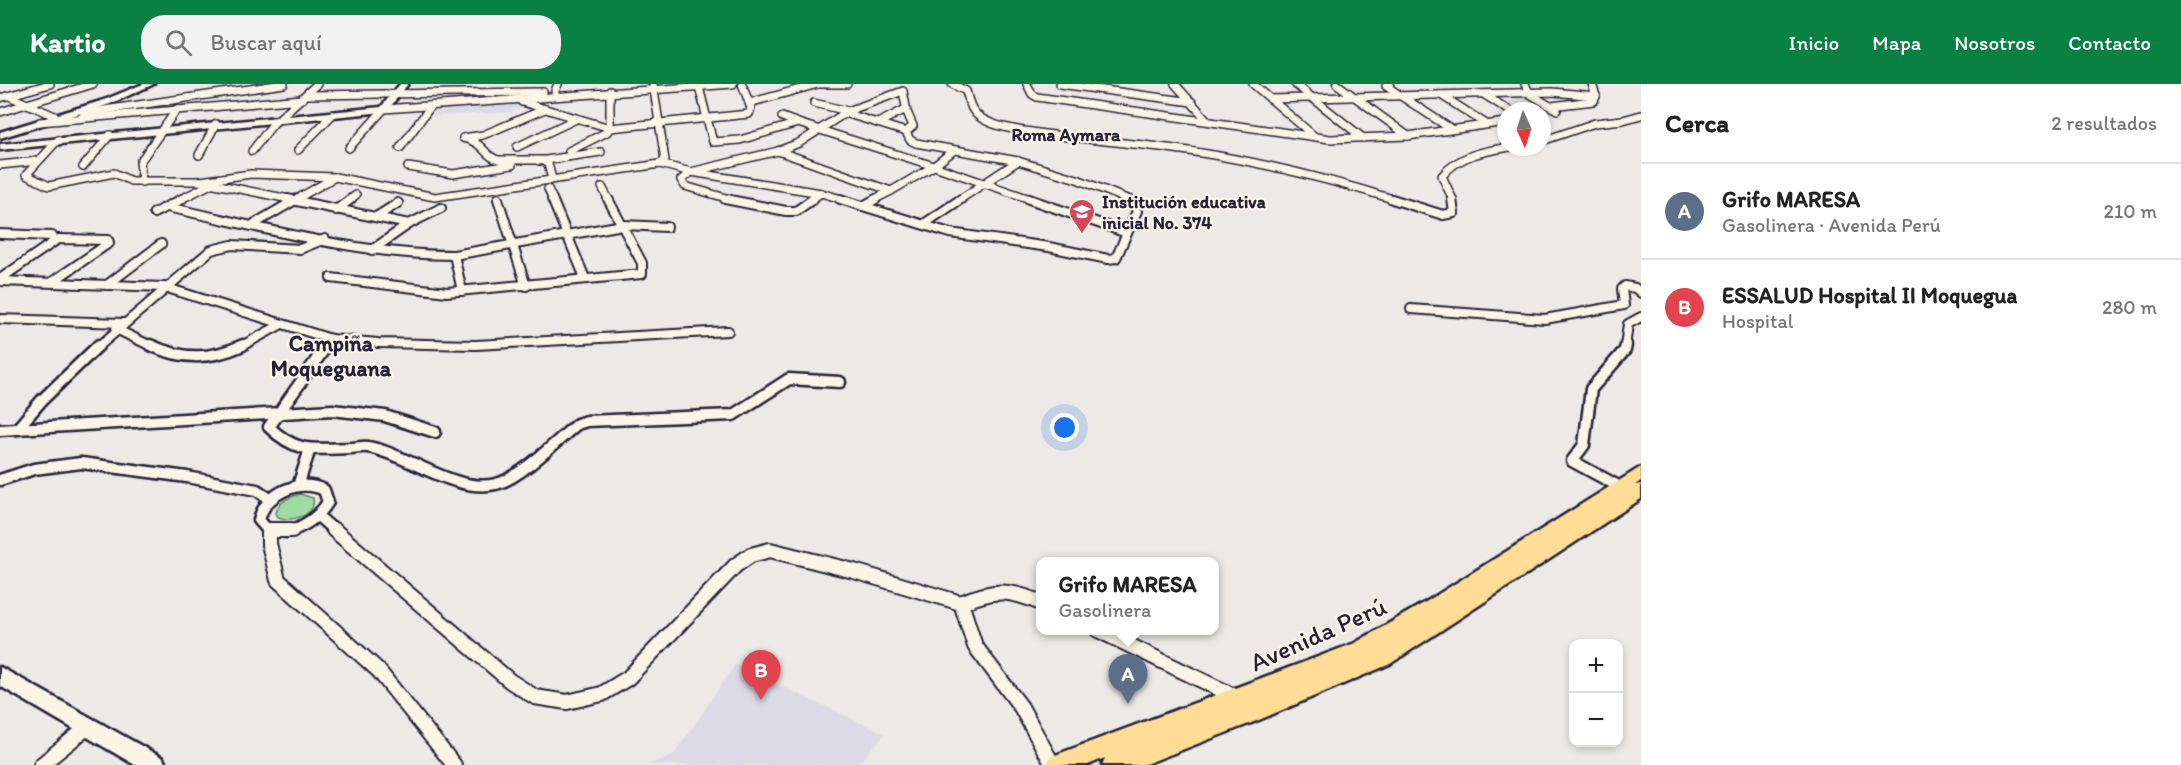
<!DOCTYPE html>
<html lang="es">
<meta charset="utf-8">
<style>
:root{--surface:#fff;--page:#f2f2f2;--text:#222;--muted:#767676;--line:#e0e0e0;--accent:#0b8043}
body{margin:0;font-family:Itim,sans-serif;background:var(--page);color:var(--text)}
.controls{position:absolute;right:18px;bottom:18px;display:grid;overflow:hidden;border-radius:12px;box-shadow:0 3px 9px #0003}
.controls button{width:54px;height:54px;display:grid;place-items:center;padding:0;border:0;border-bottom:2px solid var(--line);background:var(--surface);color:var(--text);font:30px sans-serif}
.compass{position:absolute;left:1497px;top:18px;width:54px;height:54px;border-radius:50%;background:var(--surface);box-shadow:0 3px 9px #0003;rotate:177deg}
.you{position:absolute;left:1065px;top:344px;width:21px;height:21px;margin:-15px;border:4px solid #fff;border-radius:50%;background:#1a73e8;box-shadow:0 0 0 9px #1a73e833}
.badge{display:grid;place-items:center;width:39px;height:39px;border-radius:50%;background:var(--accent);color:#fff;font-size:20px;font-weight:700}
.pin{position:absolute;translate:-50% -50px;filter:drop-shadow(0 2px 3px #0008)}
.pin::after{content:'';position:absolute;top:32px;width:21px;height:18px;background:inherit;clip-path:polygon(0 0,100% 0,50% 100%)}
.popup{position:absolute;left:1036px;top:473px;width:183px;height:78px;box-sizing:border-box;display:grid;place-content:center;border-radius:12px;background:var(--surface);filter:drop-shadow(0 2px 4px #0005);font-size:20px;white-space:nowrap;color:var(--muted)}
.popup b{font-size:22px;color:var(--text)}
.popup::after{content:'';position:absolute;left:50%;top:100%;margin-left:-12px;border:12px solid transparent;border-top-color:var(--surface)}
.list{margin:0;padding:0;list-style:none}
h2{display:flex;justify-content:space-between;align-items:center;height:78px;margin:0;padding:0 24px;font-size:26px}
h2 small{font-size:20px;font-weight:400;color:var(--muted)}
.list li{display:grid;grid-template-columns:39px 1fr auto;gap:18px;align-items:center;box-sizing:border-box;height:96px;padding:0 24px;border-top:2px solid var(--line)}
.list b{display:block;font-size:22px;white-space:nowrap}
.list p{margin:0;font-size:20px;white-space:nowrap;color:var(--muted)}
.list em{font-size:20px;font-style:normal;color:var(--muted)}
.icon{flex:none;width:33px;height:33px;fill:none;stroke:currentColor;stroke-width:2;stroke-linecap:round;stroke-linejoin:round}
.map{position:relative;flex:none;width:1641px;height:681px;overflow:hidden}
header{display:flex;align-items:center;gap:36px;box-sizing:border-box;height:84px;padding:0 30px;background:var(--accent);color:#fff}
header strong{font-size:28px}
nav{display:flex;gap:33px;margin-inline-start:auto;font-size:21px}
.search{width:420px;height:54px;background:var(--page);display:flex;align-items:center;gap:15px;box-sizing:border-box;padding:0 21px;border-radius:24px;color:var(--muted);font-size:22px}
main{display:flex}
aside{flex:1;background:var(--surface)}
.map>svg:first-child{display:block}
.built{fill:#dcdae7}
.green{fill:#9fdca3;stroke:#607f6f;stroke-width:1.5}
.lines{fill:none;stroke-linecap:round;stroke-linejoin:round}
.street-far3-casing{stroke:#22223b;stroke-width:10}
.street-far2-casing{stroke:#22223b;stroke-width:12}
.street-far1-casing{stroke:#22223b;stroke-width:15}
.street-casing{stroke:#22223b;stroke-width:18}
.secondary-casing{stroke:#22223b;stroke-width:5}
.primary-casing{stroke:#22223b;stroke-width:5}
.street-far3{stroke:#fcf5e5;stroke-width:7}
.street-far2{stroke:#fcf5e5;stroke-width:8}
.street-far1{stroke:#fcf5e5;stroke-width:10}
.street{stroke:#fcf5e5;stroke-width:14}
.secondary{fill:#fcf5e5;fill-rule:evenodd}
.primary{fill:#ffdd96;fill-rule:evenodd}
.labels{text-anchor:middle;stroke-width:4.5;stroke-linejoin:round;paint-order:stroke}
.far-neighbourhood-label{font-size:18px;font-weight:bold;fill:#22223b;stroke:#fcf5e5}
.far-poi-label{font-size:18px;font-weight:bold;fill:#22223b;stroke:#fcf5e5;text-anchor:start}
.neighbourhood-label{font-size:22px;font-weight:bold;fill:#22223b;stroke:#fcf5e5}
.near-street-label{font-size:26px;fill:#22223b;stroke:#fcf5e5}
</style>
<header>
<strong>Kartio</strong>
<div class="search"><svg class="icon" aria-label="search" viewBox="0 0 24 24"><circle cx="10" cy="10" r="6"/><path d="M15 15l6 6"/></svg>Buscar aquí</div>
<nav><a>Inicio</a><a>Mapa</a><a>Nosotros</a><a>Contacto</a></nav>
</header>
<main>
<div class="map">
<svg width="1641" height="681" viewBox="0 0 1641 681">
<rect width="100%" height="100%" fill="#ede9e6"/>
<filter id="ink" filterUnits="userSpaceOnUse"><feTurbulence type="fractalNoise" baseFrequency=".0167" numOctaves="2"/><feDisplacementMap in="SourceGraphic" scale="12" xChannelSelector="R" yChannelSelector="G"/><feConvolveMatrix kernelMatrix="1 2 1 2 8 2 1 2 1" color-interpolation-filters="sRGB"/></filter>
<g filter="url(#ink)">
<g class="built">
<path d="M519,18L527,21L511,28L432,32L438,22Z"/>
<path d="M735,581L885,650L857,681H649L674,670Z"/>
</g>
<path class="green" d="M300,410L313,414C317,431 292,439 278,433L276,430C277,418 289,413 300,410Z"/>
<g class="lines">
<defs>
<g id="street-far3">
<path d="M653,0L665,76L660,80"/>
<path d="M813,0H847"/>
<path d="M952,0L966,7C969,17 971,28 981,34C997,44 1019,46 1038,49C1079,55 1120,58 1160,63C1240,73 1320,92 1396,116"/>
<path d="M1027,0L1032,10L1037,13L1330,55L1408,52L1506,38"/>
<path d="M1060,0L1192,18"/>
<path d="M1175,0L1208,37"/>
<path d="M1253,0L1314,52"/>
<path d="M1295,0L1363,54"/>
<path d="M1337,0L1408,52"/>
<path d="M1390,0L1386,2L1451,45"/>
<path d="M1525,0L1530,10L1557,26"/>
<path d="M1592,0L1596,12"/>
<path d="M699,3L713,58L740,56L798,39L934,82L953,67"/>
<path d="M555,7L558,0"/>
<path d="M307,11L543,8"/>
<path d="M1441,11L1486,40"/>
<path d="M1485,11L1510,27"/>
<path d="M9,12L57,33"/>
<path d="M0,14L50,0"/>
<path d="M1270,15L1552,8L1596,12"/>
<path d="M522,18L610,44L749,30L751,24L742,0"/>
<path d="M749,19L818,0"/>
<path d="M814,19L848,27"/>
<path d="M1551,22L1594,17L1596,12"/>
<path d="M545,25L483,51L463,54C486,59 482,71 498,76H542L548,80L552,95"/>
<path d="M0,28L93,0"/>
<path d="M83,29L284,0"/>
<path d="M845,29L906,48"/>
<path d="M782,33L798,39"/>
<path d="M40,38L302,15"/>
<path d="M878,39L904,26"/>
<path d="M58,56L26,91L49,102L114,89L131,97H200L294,116"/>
<path d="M1542,57L1595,39L1623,36L1641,31"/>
<path d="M517,63L576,35"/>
<path d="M349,64L384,25L733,0"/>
<path d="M400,64L431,22"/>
<path d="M298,66L332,31"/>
<path d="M252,67L273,40L317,0"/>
<path d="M569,67L607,48L610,44V7"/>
<path d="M778,67L891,107L934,82L1033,116"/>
<path d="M199,71L216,40"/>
<path d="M539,77L601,68"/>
<path d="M0,81L38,77"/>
<path d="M83,83L110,51"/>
<path d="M408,83L453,90L512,81"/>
<path d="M691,88L821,109"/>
<path d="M691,88L681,96L685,102L733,116"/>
<path d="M691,88L778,67L799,59L848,27L903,7L907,28L913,42L906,48L910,56L916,59L1018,77L1077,95L1129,116"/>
<path d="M200,97L251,90L335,93L435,113L660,80L691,88"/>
<path d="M142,98L140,78L177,25"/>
<path d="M602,103L609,116"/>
<path d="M548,105L553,116"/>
<path d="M821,109L845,116"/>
<path d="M498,114L499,116"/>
<path d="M179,116L211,100"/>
<path d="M295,116L335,93"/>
<path d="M349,116L356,111"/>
<path d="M811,116L821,109"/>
<path d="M873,116L891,107"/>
<path d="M959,116L1018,77"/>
<path d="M1453,116L1442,92C1459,71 1484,67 1510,63"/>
</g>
<g id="street-far2">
<path d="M287,115L409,140"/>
<path d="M498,115L526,202"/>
<path d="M552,115L585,194"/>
<path d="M725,115L786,127H796L813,115"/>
<path d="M840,115L950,149L1049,163L1108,175L1116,174L1137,127L1133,118L1125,115"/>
<path d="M1029,115L1127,149"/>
<path d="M1392,115L1443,131L1454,129L1452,115"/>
<path d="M863,122L876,115"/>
<path d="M167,123C261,143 357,171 454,171L623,141L667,143"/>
<path d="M336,126L351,115"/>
<path d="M154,129L182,115"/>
<path d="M376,133L398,119"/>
<path d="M254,140L297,115"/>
<path d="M924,140L961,115"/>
<path d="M0,150L52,152"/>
<path d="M372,166L409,140L441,124"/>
<path d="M454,171L462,207"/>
<path d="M331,194L447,208L642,190V179L608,115"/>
<path d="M0,195L58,155L108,156L109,159"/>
<path d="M0,197L164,203L331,255L378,259L476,261L728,247"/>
<path d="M52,198L109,159"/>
<path d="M107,201L161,160"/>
<path d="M1411,225L1545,235L1624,221L1622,205L1625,202L1635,204L1641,209"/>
<path d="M0,235L123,239"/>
<path d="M116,245L153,263"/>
<path d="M98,263L211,166L232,161L300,165L325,155"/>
<path d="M240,263L280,241"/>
<path d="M326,263L331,255"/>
<path d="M1625,263L1628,240L1641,233"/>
</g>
<g id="street-far1">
<path d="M150,261C183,276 210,276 243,261"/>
<path d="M327,261L269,343C297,370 314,365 350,364C356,364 362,362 368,363C408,370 455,410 496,400C519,395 558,356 577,340L587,337L733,331L789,295L840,298"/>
<path d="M17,345L42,316L99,261"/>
<path d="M0,346L332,326L385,332L435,348"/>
<path d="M0,396L34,385L81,379L187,393L257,406L270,415"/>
<path d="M298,402L309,368"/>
<path d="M1620,403L1572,377L1584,361L1591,305L1625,266L1626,261"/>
<path d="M319,433L336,448"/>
<path d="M276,448L266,444L259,436C265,409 300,394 324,406L328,418C318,434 304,443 286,448"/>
</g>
<g id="street">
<path d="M269,446V460L278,496L378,586L454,681"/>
<path d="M271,446H292"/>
<path d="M334,446L510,597L535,613L567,618L602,610L628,594L736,481L751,471L770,466L854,487L961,519L975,562L1021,623L1053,681"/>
<path d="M961,519C993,505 1009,505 1041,519"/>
<path d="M1098,546L1236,613"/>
<path d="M41,681L89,642"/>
</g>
<g id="secondary">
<path d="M143,0H154L110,20L0,54V48L104,16Z"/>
<path d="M400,0H408L387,27L384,28L0,66V60L381,23Z"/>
<path d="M0,583L163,674L166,681H135L0,602Z"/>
</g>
<path id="primary" d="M1641,383V397L1635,401L1641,400V415L1390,580L1259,636L1143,681H1102L1105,674L1088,681H1046L1050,673L1355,559L1424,519Z"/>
</defs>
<use href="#street-far3" class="street-far3-casing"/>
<use href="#street-far2" class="street-far2-casing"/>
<use href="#street-far1" class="street-far1-casing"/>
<use href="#street" class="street-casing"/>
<use href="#secondary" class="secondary-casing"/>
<use href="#primary" class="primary-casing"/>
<use href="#street-far3" class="street-far3"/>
<use href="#street-far2" class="street-far2"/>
<use href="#street-far1" class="street-far1"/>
<use href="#street" class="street"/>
<use href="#secondary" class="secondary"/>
<use href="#primary" class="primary"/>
</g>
</g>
<defs>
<symbol id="school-pin" viewBox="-11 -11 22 30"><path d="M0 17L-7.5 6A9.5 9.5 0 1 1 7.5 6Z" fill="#d1495b" stroke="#fcf5e5"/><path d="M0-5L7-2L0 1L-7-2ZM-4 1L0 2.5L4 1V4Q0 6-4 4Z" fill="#fff"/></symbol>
</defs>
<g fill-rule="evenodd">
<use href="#school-pin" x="1067" y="113" width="30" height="40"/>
</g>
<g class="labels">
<g class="far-neighbourhood-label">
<text x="1066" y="57">Roma Aymara</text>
</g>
<g class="far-poi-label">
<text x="1102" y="124">Institución educativa<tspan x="1102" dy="21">inicial No. 374</tspan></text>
</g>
<g class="neighbourhood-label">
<text x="331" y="267">Campiña<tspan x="331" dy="25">Moqueguana</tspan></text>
</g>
<g class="near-street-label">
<text transform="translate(1318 550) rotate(-24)" y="9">Avenida Perú</text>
</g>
</g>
</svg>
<div class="controls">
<button>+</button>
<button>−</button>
</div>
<svg class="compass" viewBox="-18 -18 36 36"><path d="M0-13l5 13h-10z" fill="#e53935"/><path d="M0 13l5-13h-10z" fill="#767676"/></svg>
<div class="you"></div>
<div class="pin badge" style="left:1128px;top:620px;background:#5c6f8a">A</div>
<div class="popup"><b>Grifo MARESA</b>Gasolinera</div>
<div class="pin badge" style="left:761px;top:616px;background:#e0444e">B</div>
</div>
<aside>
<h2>Cerca<small>2 resultados</small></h2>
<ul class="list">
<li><span class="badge" style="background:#5c6f8a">A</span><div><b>Grifo MARESA</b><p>Gasolinera · Avenida Perú</p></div><em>210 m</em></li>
<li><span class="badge" style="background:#e0444e">B</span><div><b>ESSALUD Hospital II Moquegua</b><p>Hospital</p></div><em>280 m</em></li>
</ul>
</aside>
</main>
